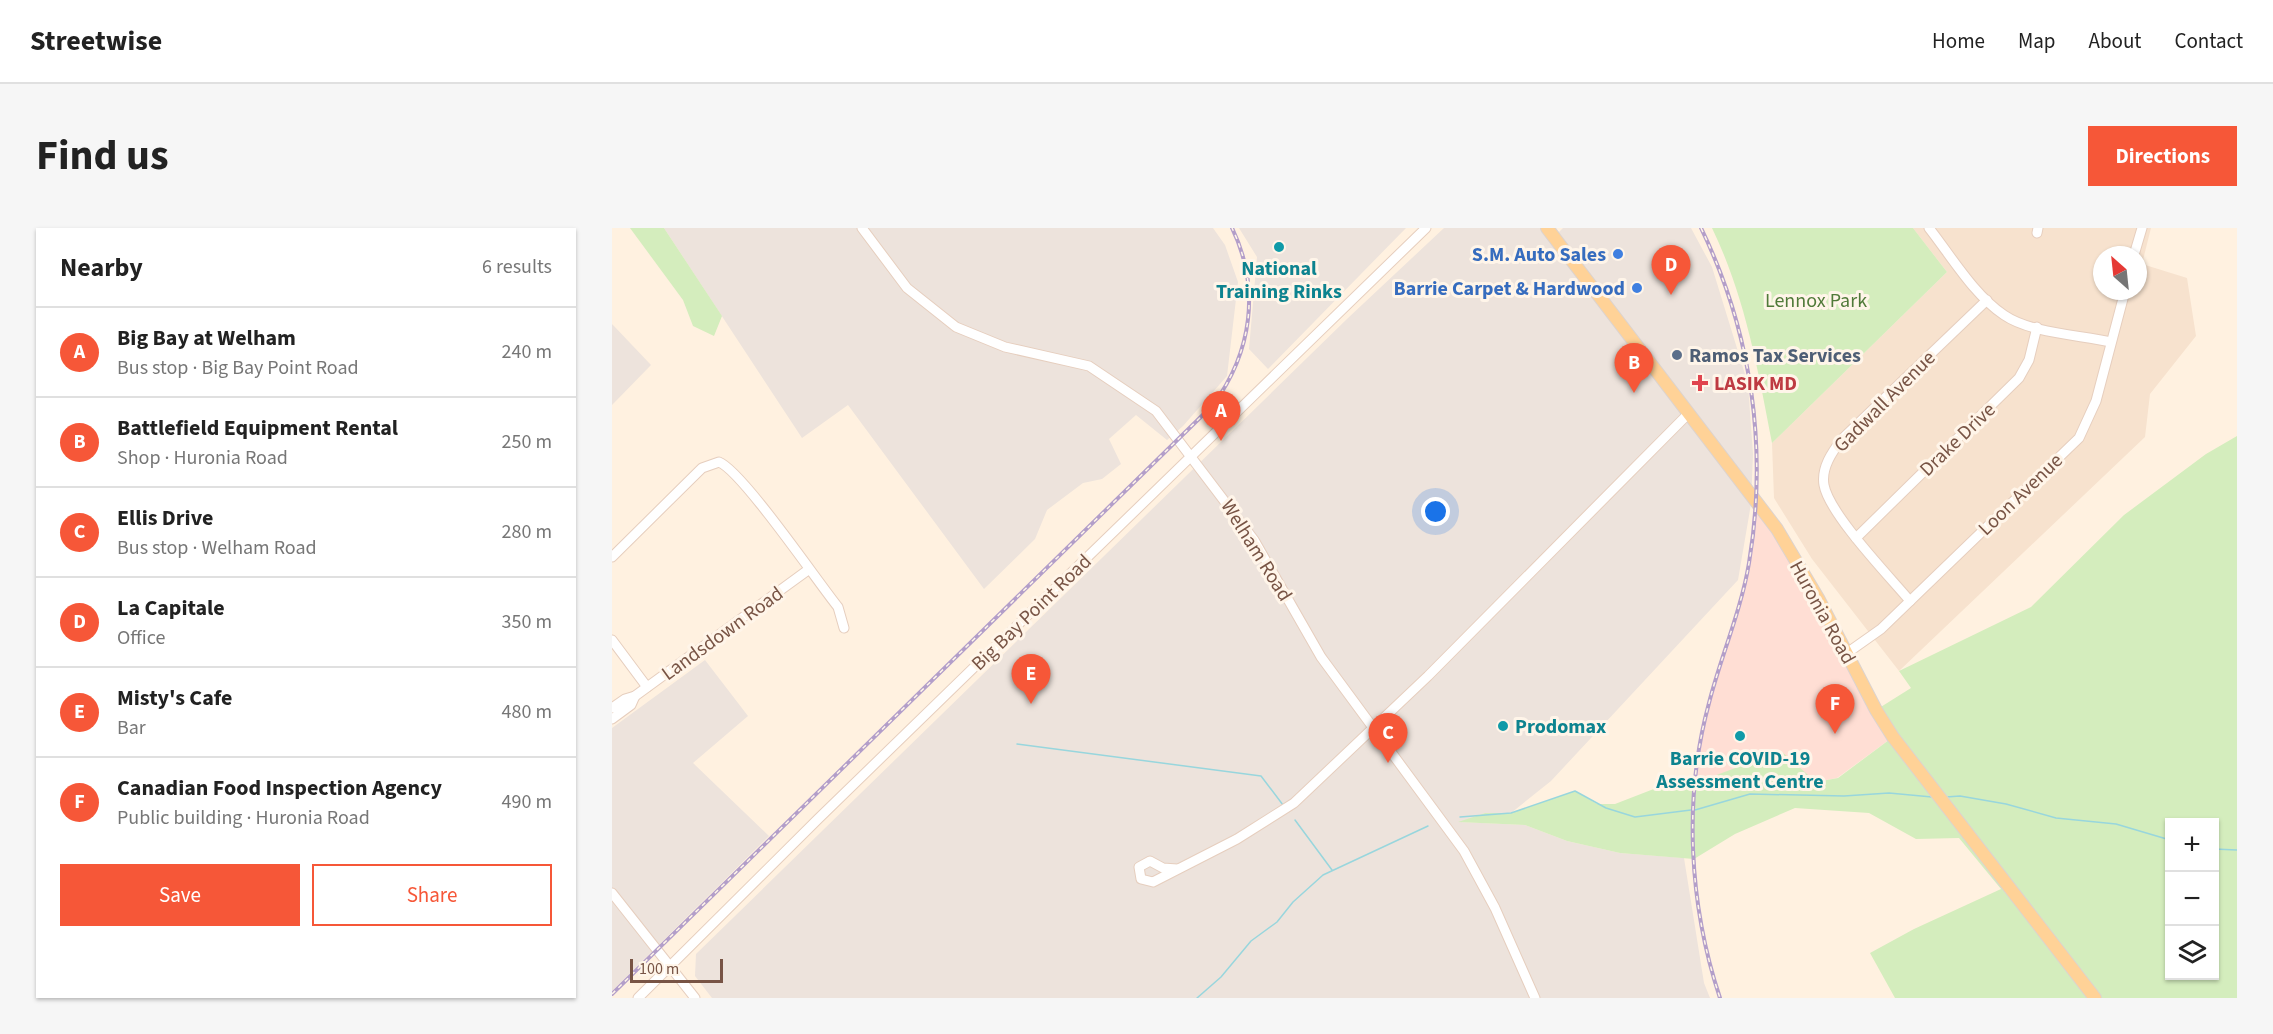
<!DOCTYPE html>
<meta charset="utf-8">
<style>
:root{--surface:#fff;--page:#f6f6f6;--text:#222;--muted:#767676;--line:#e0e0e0;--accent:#f65738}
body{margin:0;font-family:"Source Sans 3",sans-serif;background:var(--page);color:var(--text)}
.controls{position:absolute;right:18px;bottom:18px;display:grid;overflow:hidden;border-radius:0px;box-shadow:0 2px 4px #0004}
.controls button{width:54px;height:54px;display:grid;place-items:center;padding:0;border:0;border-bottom:2px solid var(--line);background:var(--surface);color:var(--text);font:30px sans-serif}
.compass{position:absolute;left:1481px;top:18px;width:54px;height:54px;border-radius:50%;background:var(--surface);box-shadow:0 2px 4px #0004;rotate:333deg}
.scale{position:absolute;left:18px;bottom:15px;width:93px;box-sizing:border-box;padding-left:6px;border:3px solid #785445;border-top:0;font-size:16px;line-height:21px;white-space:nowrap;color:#785445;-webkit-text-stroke:4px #fff5e9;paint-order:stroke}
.you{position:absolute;left:824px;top:284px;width:21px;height:21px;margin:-15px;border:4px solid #fff;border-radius:50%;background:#1a73e8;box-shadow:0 0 0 9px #1a73e833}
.badge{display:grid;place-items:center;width:39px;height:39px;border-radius:50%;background:var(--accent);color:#fff;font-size:20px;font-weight:700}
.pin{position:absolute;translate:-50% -50px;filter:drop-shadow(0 2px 3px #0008)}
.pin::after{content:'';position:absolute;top:32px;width:21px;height:18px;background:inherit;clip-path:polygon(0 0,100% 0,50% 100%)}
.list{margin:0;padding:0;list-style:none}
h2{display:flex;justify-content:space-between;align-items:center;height:78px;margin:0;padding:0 24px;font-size:26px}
h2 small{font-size:20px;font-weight:400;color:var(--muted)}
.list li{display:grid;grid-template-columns:39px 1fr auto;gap:18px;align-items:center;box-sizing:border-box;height:90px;padding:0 24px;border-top:2px solid var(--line)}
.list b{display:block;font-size:22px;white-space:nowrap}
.list p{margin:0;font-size:20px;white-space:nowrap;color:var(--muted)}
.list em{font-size:20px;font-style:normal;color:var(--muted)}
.actions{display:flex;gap:12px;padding:18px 24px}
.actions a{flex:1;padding:14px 0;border:2px solid var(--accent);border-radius:0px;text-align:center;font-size:21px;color:var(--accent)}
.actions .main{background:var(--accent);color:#fff}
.icon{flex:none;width:33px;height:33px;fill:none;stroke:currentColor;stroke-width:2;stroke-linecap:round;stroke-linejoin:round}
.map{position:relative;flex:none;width:1625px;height:770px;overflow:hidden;border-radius:0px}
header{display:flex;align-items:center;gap:36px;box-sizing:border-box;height:84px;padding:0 30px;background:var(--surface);border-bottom:2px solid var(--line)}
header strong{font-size:28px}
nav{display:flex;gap:33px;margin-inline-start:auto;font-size:21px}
.intro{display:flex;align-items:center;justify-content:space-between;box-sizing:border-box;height:144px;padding:0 36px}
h1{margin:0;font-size:42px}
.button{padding:15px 27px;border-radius:0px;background:var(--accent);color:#fff;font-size:21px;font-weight:700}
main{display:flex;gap:36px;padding:0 36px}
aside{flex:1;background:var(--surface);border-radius:0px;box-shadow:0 2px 4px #0004}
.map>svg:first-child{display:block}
.residential{fill:#f7e2ce;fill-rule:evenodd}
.commercial{fill:#ffded4}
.industrial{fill:#ede3dc}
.green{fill:#d4edbd;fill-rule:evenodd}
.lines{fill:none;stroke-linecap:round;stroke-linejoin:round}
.stream{stroke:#98d6dd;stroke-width:1.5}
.minor-casing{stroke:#e6cebe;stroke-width:11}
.major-casing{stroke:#dcd3cf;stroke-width:14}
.minor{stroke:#fff;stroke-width:9}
.major{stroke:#ffd297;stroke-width:12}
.rail-casing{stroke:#b39ec9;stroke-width:4}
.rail{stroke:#fff5e9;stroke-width:1.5;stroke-dasharray:4.5;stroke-linecap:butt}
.culture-dot{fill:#0f9aa8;stroke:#fff5e9;stroke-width:2}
.shop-dot{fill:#3f7fe0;stroke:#fff5e9;stroke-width:2}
.service-dot{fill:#5c6f8a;stroke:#fff5e9;stroke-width:2}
.health-dot{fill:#e0444e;stroke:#fff5e9;stroke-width:2}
.labels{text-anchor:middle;stroke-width:6;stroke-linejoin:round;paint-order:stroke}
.shop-label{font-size:20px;font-weight:bold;fill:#366cbe;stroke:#fff5e9;text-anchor:end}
.culture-label{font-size:20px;font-weight:bold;fill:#0d838f;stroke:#fff5e9}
.park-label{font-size:20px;fill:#507a39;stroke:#fff5e9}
.service-label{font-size:20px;font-weight:bold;fill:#4e5e75;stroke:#fff5e9;text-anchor:start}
.health-label{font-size:20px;font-weight:bold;fill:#be3a42;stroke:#fff5e9;text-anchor:start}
.street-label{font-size:20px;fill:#785445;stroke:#fff5e9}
</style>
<header>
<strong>Streetwise</strong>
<nav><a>Home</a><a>Map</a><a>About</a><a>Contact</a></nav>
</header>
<div class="intro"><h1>Find us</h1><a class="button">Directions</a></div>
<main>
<aside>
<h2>Nearby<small>6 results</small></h2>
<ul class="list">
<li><span class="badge">A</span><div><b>Big Bay at Welham</b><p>Bus stop · Big Bay Point Road</p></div><em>240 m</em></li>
<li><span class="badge">B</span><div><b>Battlefield Equipment Rental</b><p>Shop · Huronia Road</p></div><em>250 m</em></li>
<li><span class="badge">C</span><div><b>Ellis Drive</b><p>Bus stop · Welham Road</p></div><em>280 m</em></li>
<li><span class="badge">D</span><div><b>La Capitale</b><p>Office</p></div><em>350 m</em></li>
<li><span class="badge">E</span><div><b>Misty's Cafe</b><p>Bar</p></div><em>480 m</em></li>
<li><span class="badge">F</span><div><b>Canadian Food Inspection Agency</b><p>Public building · Huronia Road</p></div><em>490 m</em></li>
</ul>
<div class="actions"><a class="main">Save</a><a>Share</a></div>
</aside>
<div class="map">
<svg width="1625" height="770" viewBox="0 0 1625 770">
<rect width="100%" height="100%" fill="#fff1e0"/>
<path class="residential" d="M1301,0H1539L1530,36L1575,50L1584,108L1538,166L1533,209L1287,443L1200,331L1162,270L1160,215L1335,44ZM1490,27H1526V63H1490Z"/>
<path class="commercial" d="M1145,274L1281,509L1225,550L1204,554L1083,555L1096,477L1137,337Z"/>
<g class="industrial">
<path d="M52,0H601L613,17L626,54L615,148L571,198L555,212L524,187L497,211L509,236L490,251L471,255L435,282L423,311L372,361L236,177L190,210Z"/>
<path d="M627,0H794L656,141L637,121L645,29Z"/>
<path d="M832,0H944L947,4L951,0H1079L1100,39L1136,156L1141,226L1139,276L1126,352L939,553L899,585H873L848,594L913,597L955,613L1008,625L1072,630L1092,755L1098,770H100L83,748L84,726L736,90Z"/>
<path d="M0,96L39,137L0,177Z"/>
<path d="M93,432L136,488L81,535L157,608L0,763V500Z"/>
</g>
<g class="green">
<path d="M18,0H52L110,88L102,108L81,98L71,72Z"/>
<path d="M1100,0H1301L1335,44L1160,215C1146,142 1133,68 1100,0Z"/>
<path d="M1625,208V770H1283L1258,725L1302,701L1389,661L1347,610L1304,611L1257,585L1183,580L1123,606L1082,631L1008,625L955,613L913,597L846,594L873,585H899L963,563L985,576H1003L1052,557L1083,555L1169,523L1204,554L1226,550L1281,509L1264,482L1299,460L1287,443L1419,379L1512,287L1594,226ZM1558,594H1602V748H1558Z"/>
</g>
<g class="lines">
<g class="stream">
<path d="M405,516L649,548L671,577"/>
<path d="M1334,569L1348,568L1394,576L1444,590L1504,596L1558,612"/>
<path d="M1083,582L1138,566L1232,568L1277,565L1320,569"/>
<path d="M848,589L899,585L963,563L994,580L1023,589L1079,582"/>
<path d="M683,592L720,642"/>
<path d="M1602,621L1625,622"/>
<path d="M585,770L609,749L639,713L665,694L681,674L711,647L816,598"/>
</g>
<defs>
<g id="minor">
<path d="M250,0L295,60L344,99L393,119L477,138L544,183L642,312L709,429L852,623L883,680L923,770"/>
<path d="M1317,0C1339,28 1362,67 1392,87C1418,105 1468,107 1499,114"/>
<path d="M1425,5L1426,0"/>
<path d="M1522,27L1530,0"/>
<path d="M1244,310L1407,150L1417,132L1425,99"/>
<path d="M0,329L90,240L107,234C130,243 205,353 226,379L232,400"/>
<path d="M1298,373C1278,349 1217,286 1212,257C1209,240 1220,224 1230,211L1375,72"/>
<path d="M0,412L35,459"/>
<path d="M1235,425L1269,401L1467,210L1484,173L1513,63"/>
<path d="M23,468L196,342"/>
<path d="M0,480L13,471L23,468L19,477L0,491"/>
<path d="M565,641L551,640L538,633L527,639L529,651L541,654L625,611L682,575L816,448L1077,185"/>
<path d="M0,665L83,770"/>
<path d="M26,770L206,591L814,0"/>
</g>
<path id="major" d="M935,0L1165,301L1206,370L1264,482L1281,509L1483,770"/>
</defs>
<use href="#minor" class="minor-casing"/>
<use href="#major" class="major-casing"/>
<use href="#minor" class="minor"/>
<use href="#major" class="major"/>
<defs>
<g id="rail">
<path d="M1089,0C1140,105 1156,221 1137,335C1129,383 1109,428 1097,475C1071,570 1077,677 1108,770"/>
<path d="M0,766L601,177C640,124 649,60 620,0"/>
</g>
</defs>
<use href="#rail" class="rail-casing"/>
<use href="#rail" class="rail"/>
</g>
<g class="culture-dot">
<circle cx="667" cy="19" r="6"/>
<circle cx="891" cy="498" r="6"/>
<circle cx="1128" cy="508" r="6"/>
</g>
<g class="shop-dot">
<circle cx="1006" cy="26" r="6"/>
<circle cx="1025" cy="60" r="6"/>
</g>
<circle class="service-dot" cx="1065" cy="127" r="6"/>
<path class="health-dot" d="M1085 146h6v6h6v6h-6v6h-6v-6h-6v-6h6z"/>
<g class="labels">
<g class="shop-label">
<text x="994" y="33">S.M. Auto Sales</text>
<text x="1013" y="67">Barrie Carpet &amp; Hardwood</text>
</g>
<g class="culture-label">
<text x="667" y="47">National<tspan x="667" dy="23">Training Rinks</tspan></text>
<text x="903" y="505" text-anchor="start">Prodomax</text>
<text x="1128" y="537">Barrie COVID-19<tspan x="1128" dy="23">Assessment Centre</tspan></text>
</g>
<g class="park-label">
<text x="1204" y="79">Lennox Park</text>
</g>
<g class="service-label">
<text x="1077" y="134">Ramos Tax Services</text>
</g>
<g class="health-label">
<text x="1102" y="162">LASIK MD</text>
</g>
<g class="street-label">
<text transform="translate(1272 173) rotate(-45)" y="7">Gadwall Avenue</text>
<text transform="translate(1345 211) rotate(-44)" y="7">Drake Drive</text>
<text transform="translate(1408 266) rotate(-44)" y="7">Loon Avenue</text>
<text transform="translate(645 322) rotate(58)" y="7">Welham Road</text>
<text transform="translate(419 384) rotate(-44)" y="7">Big Bay Point Road</text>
<text transform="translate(1211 384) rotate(61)" y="7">Huronia Road</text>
<text transform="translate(110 405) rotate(-36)" y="7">Landsdown Road</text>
</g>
</g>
</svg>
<div class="controls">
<button>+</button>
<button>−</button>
<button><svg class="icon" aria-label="layers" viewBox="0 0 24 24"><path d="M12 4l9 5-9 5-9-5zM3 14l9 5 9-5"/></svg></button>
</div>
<svg class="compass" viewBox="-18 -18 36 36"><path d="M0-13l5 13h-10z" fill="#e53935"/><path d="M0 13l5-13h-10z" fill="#767676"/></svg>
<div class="scale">100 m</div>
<div class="you"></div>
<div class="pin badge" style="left:609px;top:213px">A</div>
<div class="pin badge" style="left:1022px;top:165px">B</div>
<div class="pin badge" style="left:776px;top:535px">C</div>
<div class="pin badge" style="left:1059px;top:67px">D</div>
<div class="pin badge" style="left:419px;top:476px">E</div>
<div class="pin badge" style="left:1223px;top:506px">F</div>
</div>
</main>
